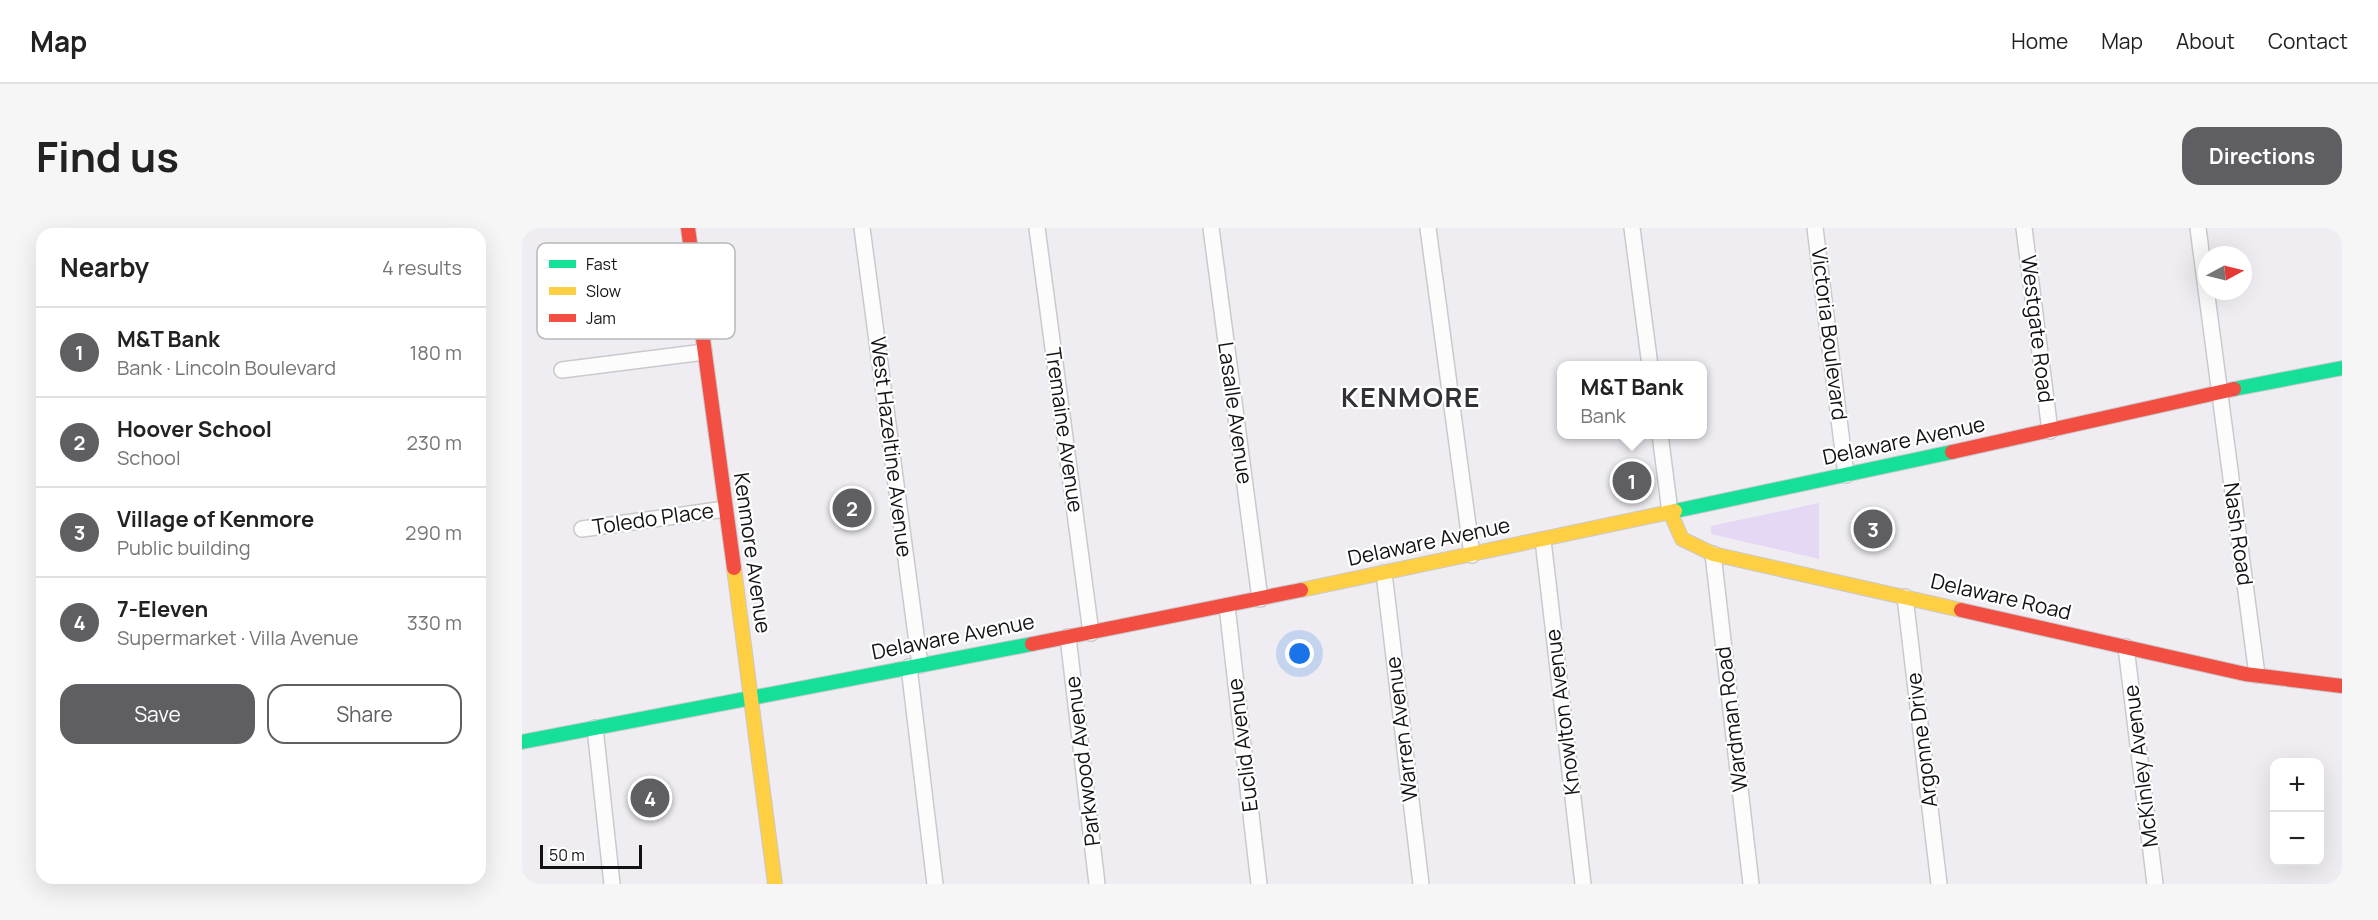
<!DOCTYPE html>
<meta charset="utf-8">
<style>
:root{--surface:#fff;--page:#f6f6f6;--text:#222;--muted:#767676;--line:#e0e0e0;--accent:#5f5e62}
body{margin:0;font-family:Manrope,sans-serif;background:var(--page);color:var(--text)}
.controls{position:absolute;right:18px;bottom:18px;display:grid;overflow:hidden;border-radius:12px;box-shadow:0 6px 24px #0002}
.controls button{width:54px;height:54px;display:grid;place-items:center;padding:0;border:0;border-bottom:2px solid var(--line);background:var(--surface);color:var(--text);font:30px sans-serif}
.compass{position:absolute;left:1676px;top:18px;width:54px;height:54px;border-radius:50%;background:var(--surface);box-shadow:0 6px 24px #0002;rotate:83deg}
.scale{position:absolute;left:18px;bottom:15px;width:102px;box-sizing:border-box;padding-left:6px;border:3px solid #121114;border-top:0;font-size:16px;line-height:21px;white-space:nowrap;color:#121114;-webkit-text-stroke:4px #fff;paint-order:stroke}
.you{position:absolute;left:778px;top:426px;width:21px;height:21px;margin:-15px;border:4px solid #fff;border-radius:50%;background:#1a73e8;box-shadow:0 0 0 9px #1a73e833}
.badge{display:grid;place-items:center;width:39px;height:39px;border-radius:50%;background:var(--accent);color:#fff;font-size:20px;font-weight:700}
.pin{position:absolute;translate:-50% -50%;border:3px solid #fff;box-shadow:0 2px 6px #0006}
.popup{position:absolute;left:1035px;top:133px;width:150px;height:78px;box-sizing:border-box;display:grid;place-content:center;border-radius:12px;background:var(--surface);filter:drop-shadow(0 2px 4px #0005);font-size:20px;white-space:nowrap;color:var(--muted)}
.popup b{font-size:22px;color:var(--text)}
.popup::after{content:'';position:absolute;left:50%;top:100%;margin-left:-12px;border:12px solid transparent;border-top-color:var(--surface)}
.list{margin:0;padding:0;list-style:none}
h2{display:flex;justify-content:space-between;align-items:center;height:78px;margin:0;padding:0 24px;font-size:26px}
h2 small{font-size:20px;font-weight:400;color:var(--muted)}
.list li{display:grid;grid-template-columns:39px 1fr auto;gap:18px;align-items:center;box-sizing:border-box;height:90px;padding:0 24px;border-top:2px solid var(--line)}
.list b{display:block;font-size:22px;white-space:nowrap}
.list p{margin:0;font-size:20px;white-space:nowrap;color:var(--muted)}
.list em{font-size:20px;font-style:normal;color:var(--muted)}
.actions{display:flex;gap:12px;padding:18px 24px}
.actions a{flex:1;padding:14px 0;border:2px solid var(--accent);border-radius:18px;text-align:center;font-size:21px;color:var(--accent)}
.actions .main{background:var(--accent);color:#fff}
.map{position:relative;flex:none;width:1820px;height:656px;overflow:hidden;border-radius:18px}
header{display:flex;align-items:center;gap:36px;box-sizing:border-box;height:84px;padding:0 30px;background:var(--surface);border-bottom:2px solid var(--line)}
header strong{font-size:28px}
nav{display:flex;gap:33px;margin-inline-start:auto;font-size:21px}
.intro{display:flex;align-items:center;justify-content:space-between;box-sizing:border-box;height:144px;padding:0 36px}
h1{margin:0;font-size:42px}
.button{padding:15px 27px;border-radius:18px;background:var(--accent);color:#fff;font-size:21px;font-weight:700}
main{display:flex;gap:36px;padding:0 36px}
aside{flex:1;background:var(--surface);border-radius:18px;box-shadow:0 6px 24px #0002}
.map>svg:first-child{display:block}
.green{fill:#e5d8f4}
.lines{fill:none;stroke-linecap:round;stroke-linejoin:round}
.street-casing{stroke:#cac9cc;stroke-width:18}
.fast-casing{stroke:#cac9cc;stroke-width:16}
.slow-casing{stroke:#cac9cc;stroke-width:16}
.jam-casing{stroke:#cac9cc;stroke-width:16}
.street{stroke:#fdfcfd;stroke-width:15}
.fast{stroke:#16e098;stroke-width:14}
.slow{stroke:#ffcf43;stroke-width:14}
.jam{stroke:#f24e42;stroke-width:14}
.labels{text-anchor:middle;stroke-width:4.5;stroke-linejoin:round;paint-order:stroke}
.street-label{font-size:21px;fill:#121114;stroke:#fff}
.district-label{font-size:27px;font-weight:bold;letter-spacing:1.5px;fill:#333036;stroke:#fff}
.key{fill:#fff;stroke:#b8b8b8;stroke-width:1.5}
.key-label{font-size:16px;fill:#121114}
</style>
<header>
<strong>Map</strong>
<nav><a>Home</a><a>Map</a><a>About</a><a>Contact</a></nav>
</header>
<div class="intro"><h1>Find us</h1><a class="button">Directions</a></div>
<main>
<aside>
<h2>Nearby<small>4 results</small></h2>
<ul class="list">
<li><span class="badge">1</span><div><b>M&amp;T Bank</b><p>Bank · Lincoln Boulevard</p></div><em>180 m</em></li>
<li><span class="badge">2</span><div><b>Hoover School</b><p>School</p></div><em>230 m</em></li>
<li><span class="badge">3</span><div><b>Village of Kenmore</b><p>Public building</p></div><em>290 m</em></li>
<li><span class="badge">4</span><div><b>7-Eleven</b><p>Supermarket · Villa Avenue</p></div><em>330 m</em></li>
</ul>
<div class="actions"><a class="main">Save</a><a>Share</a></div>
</aside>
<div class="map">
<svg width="1820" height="656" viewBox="0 0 1820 656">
<rect width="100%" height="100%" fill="#efedf2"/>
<path class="green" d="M1297,275V331L1189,306V298Z"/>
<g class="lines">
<defs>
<g id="street">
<path d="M340,0L398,437"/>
<path d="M515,0L569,405"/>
<path d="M689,0L738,371"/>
<path d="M906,0L950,327"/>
<path d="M1110,0L1128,138"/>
<path d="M1293,0L1324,247"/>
<path d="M1502,0L1528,203"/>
<path d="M1676,0L1735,447"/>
<path d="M40,142L182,124"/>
<path d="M1138,206L1148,284"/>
<path d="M60,301L203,281"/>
<path d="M1021,312L1061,656"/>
<path d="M1191,326L1229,656"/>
<path d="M862,345L899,656"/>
<path d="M1383,369L1417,656"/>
<path d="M705,378L737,656"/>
<path d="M546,409L575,656"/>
<path d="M1604,419L1633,656"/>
<path d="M387,439L413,656"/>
<path d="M73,500L90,656"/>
</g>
<g id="fast">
<path d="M1712,161L1820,140"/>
<path d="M1153,283L1430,224"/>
<path d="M0,514L510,416"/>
</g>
<g id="slow">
<path d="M1148,284L1160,311L1191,326L1439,382"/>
<path d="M212,340L253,656"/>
<path d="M779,362L1153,283"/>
</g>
<g id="jam">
<path d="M166,0L212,340"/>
<path d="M1430,224L1712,161"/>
<path d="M1439,382L1723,446L1820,458"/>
<path d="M510,416L779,362"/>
</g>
</defs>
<use href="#street" class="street-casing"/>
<use href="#fast" class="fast-casing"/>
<use href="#slow" class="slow-casing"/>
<use href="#jam" class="jam-casing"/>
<use href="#street" class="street"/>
<use href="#fast" class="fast"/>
<use href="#slow" class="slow"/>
<use href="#jam" class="jam"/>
</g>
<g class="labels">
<g class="street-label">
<text transform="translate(1515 101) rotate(83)" y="7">Westgate Road</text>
<text transform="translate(1307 106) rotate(83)" y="7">Victoria Boulevard</text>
<text transform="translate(713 185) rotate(82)" y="7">Lasalle Avenue</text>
<text transform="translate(542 202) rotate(82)" y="7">Tremaine Avenue</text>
<text transform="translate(1382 213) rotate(-12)" y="7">Delaware Avenue</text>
<text transform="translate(369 219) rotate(83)" y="7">West Hazeltine Avenue</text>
<text transform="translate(131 291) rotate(-8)" y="7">Toledo Place</text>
<text transform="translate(1716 306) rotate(82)" y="7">Nash Road</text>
<text transform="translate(907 314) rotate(-12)" y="7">Delaware Avenue</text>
<text transform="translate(230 325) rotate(82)" y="7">Kenmore Avenue</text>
<text transform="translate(1479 369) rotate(13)" y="7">Delaware Road</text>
<text transform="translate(431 409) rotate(-11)" y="7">Delaware Avenue</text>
<text transform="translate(1041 484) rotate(-97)" y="7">Knowlton Avenue</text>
<text transform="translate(1210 491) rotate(-97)" y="7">Wardman Road</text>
<text transform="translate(880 501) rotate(-97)" y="7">Warren Avenue</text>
<text transform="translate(1400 512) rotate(-97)" y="7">Argonne Drive</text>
<text transform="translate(721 517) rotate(-97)" y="7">Euclid Avenue</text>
<text transform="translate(561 533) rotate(-97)" y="7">Parkwood Avenue</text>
<text transform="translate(1619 538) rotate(-97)" y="7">McKinley Avenue</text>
</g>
<g class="district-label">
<text x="889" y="179">KENMORE</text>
</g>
</g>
<rect x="15" y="15" width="198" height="96" rx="9" class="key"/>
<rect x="27" y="32" width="27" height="8" fill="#16e098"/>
<rect x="27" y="59" width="27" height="8" fill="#ffcf43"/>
<rect x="27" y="86" width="27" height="8" fill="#f24e42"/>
<g class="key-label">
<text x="64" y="42">Fast</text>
<text x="64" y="69">Slow</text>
<text x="64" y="96">Jam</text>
</g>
</svg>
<div class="controls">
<button>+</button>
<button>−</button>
</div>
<svg class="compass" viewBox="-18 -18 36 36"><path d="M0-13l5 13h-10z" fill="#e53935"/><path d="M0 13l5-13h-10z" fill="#767676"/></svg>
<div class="scale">50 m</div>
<div class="you"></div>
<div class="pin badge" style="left:1110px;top:253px">1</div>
<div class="popup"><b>M&amp;T Bank</b>Bank</div>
<div class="pin badge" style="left:330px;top:280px">2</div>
<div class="pin badge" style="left:1351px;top:301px">3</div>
<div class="pin badge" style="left:128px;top:570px">4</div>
</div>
</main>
